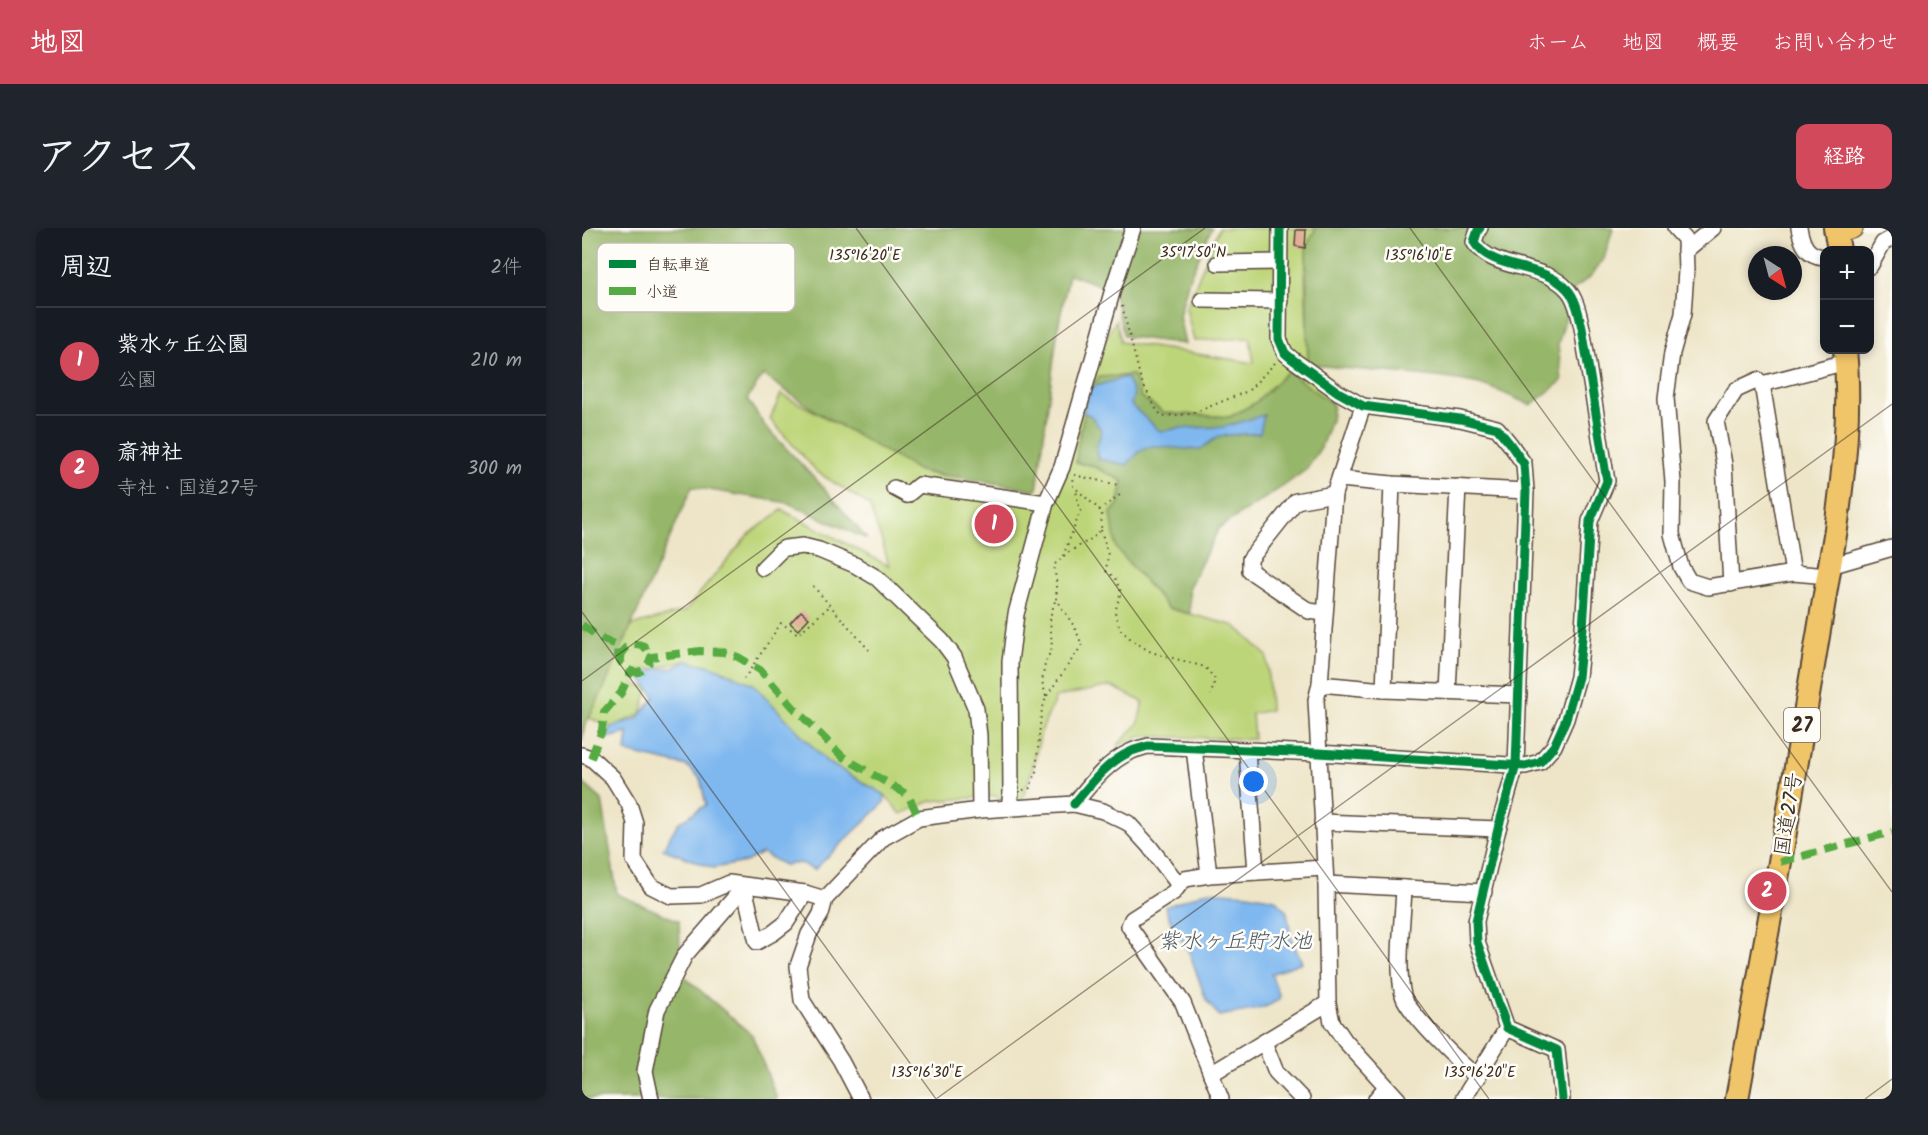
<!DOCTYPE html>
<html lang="ja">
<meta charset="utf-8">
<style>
:root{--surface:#171b24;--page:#20242c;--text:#f1f3f6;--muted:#9ea1a6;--line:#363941;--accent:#d1495b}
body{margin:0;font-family:Kalam,"Klee One",sans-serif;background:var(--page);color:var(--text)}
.controls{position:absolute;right:18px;top:18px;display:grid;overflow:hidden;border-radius:12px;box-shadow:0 3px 9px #0003}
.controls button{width:54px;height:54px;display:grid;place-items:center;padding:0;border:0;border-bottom:2px solid var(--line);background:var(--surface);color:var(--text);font:30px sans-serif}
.compass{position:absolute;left:1166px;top:18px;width:54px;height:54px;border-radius:50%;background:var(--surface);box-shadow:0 3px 9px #0003;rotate:144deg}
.you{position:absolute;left:672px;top:554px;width:21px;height:21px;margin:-15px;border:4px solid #fff;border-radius:50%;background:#1a73e8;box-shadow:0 0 0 9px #1a73e833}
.badge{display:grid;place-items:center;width:39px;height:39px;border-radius:50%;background:var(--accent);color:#fff;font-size:20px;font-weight:700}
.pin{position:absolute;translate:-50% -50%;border:3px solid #fff;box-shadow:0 2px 6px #0006}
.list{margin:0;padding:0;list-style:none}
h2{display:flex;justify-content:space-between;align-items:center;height:78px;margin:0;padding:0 24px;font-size:26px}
h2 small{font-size:20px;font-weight:400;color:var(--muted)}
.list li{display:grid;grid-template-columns:39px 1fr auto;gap:18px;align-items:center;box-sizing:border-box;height:108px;padding:0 24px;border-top:2px solid var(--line)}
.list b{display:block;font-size:22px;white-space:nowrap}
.list p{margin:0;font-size:20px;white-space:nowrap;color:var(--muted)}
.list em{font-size:20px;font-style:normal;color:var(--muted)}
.map{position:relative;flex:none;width:1310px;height:871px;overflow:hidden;border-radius:12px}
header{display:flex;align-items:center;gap:36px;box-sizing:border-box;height:84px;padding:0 30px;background:var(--accent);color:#fff}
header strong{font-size:28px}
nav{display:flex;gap:33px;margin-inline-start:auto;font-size:21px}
.intro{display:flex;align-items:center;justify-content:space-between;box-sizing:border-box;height:144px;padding:0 36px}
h1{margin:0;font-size:42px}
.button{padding:15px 27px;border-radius:12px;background:var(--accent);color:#fff;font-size:21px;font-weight:700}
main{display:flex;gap:36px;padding:0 36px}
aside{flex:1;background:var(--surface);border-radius:12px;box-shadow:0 3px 9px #0003}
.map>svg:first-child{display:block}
.green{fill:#bdd579;stroke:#7c804c;stroke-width:1.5}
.forest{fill:#96b669;stroke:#687044;stroke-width:1.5}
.water{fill:#7fb8ef;stroke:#5d7186;stroke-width:1.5}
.building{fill:#e1a493}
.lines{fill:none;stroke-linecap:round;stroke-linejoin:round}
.minor-casing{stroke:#564638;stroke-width:18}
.major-casing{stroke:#564638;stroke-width:22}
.highway-casing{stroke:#564638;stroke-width:26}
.path{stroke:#564638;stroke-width:2;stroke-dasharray:1.5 4.5;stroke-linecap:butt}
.minor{stroke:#fff;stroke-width:15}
.major{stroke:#f0c469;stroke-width:20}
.highway{stroke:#f0c469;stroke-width:22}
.quiet{stroke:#55ab43;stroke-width:8;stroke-dasharray:15 8;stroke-linecap:butt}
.cycleway-casing{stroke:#fdfcf7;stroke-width:13}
.cycleway{stroke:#00873e;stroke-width:9}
.ticks{fill:none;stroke:#3b2a1e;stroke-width:1.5;stroke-opacity:0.45}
.labels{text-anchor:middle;stroke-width:5;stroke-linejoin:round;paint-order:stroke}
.shield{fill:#fdfcf7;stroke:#75695f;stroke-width:1.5}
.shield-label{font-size:20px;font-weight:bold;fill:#3b2a1e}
.street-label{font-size:21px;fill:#3b2a1e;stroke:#fdfcf7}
.water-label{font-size:22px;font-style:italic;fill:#535c67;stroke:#fdfcf7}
.key{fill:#fdfcf7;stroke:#c3bdb6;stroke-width:1.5}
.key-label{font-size:16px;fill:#3b2a1e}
.ticks-label{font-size:15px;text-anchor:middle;fill:#3b2a1e;stroke:#fdfcf7;stroke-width:5;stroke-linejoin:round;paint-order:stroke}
</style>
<header>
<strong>地図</strong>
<nav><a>ホーム</a><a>地図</a><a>概要</a><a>お問い合わせ</a></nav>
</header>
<div class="intro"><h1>アクセス</h1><a class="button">経路</a></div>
<main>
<aside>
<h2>周辺<small>2件</small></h2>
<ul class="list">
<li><span class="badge">1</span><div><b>紫水ヶ丘公園</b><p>公園</p></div><em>210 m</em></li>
<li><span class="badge">2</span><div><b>斎神社</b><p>寺社 · 国道27号</p></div><em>300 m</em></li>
</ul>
</aside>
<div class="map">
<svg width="1310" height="871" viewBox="0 0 1310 871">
<rect width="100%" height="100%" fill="#fdfcf7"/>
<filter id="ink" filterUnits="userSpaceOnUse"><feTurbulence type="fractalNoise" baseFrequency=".0167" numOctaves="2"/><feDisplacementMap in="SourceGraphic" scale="12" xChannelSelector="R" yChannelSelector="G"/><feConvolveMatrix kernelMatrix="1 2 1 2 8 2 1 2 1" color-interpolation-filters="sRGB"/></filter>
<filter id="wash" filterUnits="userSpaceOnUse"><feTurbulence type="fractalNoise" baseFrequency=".008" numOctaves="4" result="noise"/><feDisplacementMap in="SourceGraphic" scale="24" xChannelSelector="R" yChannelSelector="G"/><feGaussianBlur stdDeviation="1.35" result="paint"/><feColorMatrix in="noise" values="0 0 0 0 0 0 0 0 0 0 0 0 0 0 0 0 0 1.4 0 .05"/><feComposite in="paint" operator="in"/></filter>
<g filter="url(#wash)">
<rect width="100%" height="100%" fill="#eee5c8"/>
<path class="green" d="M637,0H734L725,17L723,46L726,136L751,177L706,143L673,175L648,189L583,185L559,169L494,235L509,237L541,253L537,275L534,320L586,380L653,398L685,428L688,482L670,486L672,511L560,508L535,518L556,496L561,474L529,458L474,469L459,504L451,539L438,577L413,568L349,573L319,586L303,567L245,534L171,456L129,438L104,433L59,443L52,456L66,460L59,486L30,499L7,490L49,398L103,383L166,307L200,282L307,338L301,316L287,277L235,244L188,191L199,166L300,219L337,243L409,261L476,274L478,257L503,148L534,92L539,114L672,135L668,110L612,113L604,80Z"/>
<g class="forest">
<path d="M0,0H630L607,51L597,88L603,116L542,108L531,62L487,46L476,99L455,262L337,243L238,186L181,147L165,171L183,198L240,258L285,311L206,275L110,259L23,458L2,500L0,514Z"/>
<path d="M734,0H1031L1022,31L1009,48L992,61L976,116L980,153L949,177C931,170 912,159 893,155C838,144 782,144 726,136L724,20Z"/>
<path d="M706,143L751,177L749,192L739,219L725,241L703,257L637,300L607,359L608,386L586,380L534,320L529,285L537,275L541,253L509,237L494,235L495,221L507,160L517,149L551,147L559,169L583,185L648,189L673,175Z"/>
<path d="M0,554L20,572L35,666L97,693L99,746L170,807L195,871H0Z"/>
</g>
<g class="water">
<path d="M544,149L552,166L549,177L579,204L596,200L641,199L682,187L678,205L637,208L617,222L570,218L558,223L545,237L516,231L514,219L520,203L509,188L501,184L507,160Z"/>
<path d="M104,433L129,438L171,456L245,534L303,567L302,575L232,642L219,635L202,637L180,625L164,634L131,640L81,621L96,595L124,577L118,550L105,538L44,524L46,505L21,511L30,499L56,490L73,469L57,448L75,441L92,440Z"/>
<path d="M626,663L666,666L693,671L705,684L710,713L720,734L689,746L698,769C688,783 654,784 637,788L624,772L608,726L590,697L583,679Z"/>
</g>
<g id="blocks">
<g class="building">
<path d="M714,2H724L723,20L713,18Z"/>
<path d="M219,383L227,390L216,402L208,395Z"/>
</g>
</g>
</g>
<g filter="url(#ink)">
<use href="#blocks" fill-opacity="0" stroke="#564638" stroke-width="1.5"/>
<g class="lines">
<defs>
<g id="minor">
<path d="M698,0L697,111L703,125L710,131L756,164L781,178L878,191L915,200L928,216L942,236L944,263L934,537L916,601L894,693L895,714L925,800L975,822L980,871"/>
<path d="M1093,0L1103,11L1104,43L1101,86L1090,125L1084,170L1091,254L1090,306L1099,339L1107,353L1126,359L1211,345L1246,348"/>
<path d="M1217,0C1220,16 1225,28 1242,29"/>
<path d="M1103,23L1131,0"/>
<path d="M636,35L698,34"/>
<path d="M1288,38L1301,15L1310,10"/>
<path d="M620,72L698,73"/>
<path d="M1180,156L1211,345"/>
<path d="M781,178L752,266L738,456L734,472L744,656L746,775L750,794L763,813L816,871"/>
<path d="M758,251L810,256L944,263"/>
<path d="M312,260L325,267L337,257L464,275"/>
<path d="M1248,338L1310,320"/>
<path d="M181,340L198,323L203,320L221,318L237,322L273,337L295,350L360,413L372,429L394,481L397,508L398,582"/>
<path d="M1149,356L1142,236L1134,193L1154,162L1176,152L1180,156L1264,134"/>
<path d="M742,385L727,383L668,343V331L714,273L752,266"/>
<path d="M738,456L802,462L937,467"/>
<path d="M802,462L810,256"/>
<path d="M866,464L876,259"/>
<path d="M612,520L627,647"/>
<path d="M665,523L674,644"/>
<path d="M0,527L9,530L31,550L47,576L53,595L52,632L69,658L89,668L119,667L147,655L223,665"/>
<path d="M492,576C507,558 525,534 548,524C553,521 560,520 566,518L737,525L943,538L958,534L972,518L984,491L996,449L1001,400L1008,293L1025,253L1000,100C997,87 994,70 985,61C962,35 909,43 892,14L896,2L898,0"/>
<path d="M427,580L429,564L428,434L434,386L464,275L480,239L531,61L551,0"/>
<path d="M740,594L916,601"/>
<path d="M744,656L902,664"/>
<path d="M822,660C821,690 814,739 821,767C825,784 880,838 896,849"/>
<path d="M682,814L694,844L720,871"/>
<path d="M629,846L746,775"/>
<path d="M69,871L63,843L75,782L103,727L162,659L175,714L191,705L204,695L223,665L243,671"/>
<path d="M279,871L259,833L220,772L216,738L227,706L239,686L243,671L301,610L337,590L398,582L492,576L521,583L546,595L567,618L597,657"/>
<path d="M639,871L601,775L547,698L550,691L592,664L597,657L603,651L627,647L742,640"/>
<path d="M794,871L804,859"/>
<path d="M881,871L925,800"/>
</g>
<path id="major" d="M1254,6L1271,0"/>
<g id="highway">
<path d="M1253,0L1257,22"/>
<path d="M1155,871L1198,634L1254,301C1262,241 1269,182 1263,122"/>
</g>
</defs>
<use href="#minor" class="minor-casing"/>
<use href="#major" class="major-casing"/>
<use href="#highway" class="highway-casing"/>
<g class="path">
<path d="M540,78L559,152L575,183L581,188L609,186L666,163L695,133"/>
<path d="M492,247L536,257"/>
<path d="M517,282L538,267"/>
<path d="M519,302L526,327L524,343L533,350L539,364L533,384L538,401L551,413L569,424L623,439L633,451L629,467"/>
<path d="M481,328L499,282L496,276L494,261"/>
<path d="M231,358L287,422"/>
<path d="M162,451L199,395L216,406L249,377"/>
<path d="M464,468L460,453L463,436L470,420L468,389L474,370"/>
<path d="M441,562L448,560L454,544L459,486L464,469L500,417L493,400L474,370L475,359L472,337L485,325L511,310L519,302L520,284L491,258L490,249"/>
</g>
<use href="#minor" class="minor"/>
<use href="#major" class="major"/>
<use href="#highway" class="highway"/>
<g class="quiet">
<path d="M0,397L21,412L35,417C33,440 60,458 69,429L118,423L142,424L156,429L178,442L212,480L261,529L326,567L337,590"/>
<path d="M39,432C39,418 50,413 62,418L69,429"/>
<path d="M9,530L20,502L22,484L39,465L49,443"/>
<path d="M1198,634L1310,604"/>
</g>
<defs>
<g id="cycleway">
<path d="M698,0L697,111L703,125L710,131L756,164L781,178L878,191L915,200L928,216L942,236L944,263L934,537L916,601L894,693L895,714L925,800L975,822L980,871"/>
<path d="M492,576C507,558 525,534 548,524C553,521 560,520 566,518L737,525L943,538L958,534L972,518L984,491L996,449L1001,400L1008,293L1025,253L1000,100C997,87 994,70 985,61C962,35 909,43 892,14L896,2L898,0"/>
</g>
</defs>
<use href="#cycleway" class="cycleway-casing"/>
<use href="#cycleway" class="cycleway"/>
</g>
</g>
<path class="ticks" d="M274,0L907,871M828,0L1310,664M0,384L354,871M0,453L623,0M354,871L1310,176M1283,871L1310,851"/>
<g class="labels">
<rect class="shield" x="1202" y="480" width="36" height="34" rx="4.5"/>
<g class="shield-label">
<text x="1220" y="504">27</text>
</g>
<g class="street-label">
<text transform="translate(1206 586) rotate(-81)" y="7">国道27号</text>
</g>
<g class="water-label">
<text x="653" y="720">紫水ヶ丘貯水池</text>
</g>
</g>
<rect x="15" y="15" width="198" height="69" rx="9" class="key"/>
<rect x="27" y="32" width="27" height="8" fill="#00873e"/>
<rect x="27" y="59" width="27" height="8" fill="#55ab43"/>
<g class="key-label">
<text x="64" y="42">自転車道</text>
<text x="64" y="69">小道</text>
</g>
<g class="ticks-label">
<text x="611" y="29">35°17'50"N</text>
<text x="283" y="32">135°16'20"E</text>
<text x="837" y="32">135°16'10"E</text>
<text x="345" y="849">135°16'30"E</text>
<text x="898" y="849">135°16'20"E</text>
</g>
</svg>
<div class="controls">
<button>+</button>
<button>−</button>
</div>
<svg class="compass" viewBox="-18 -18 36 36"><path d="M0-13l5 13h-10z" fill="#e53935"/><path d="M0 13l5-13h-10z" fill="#9ea1a6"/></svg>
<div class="you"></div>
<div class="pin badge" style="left:412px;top:296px">1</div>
<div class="pin badge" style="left:1185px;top:663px">2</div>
</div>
</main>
